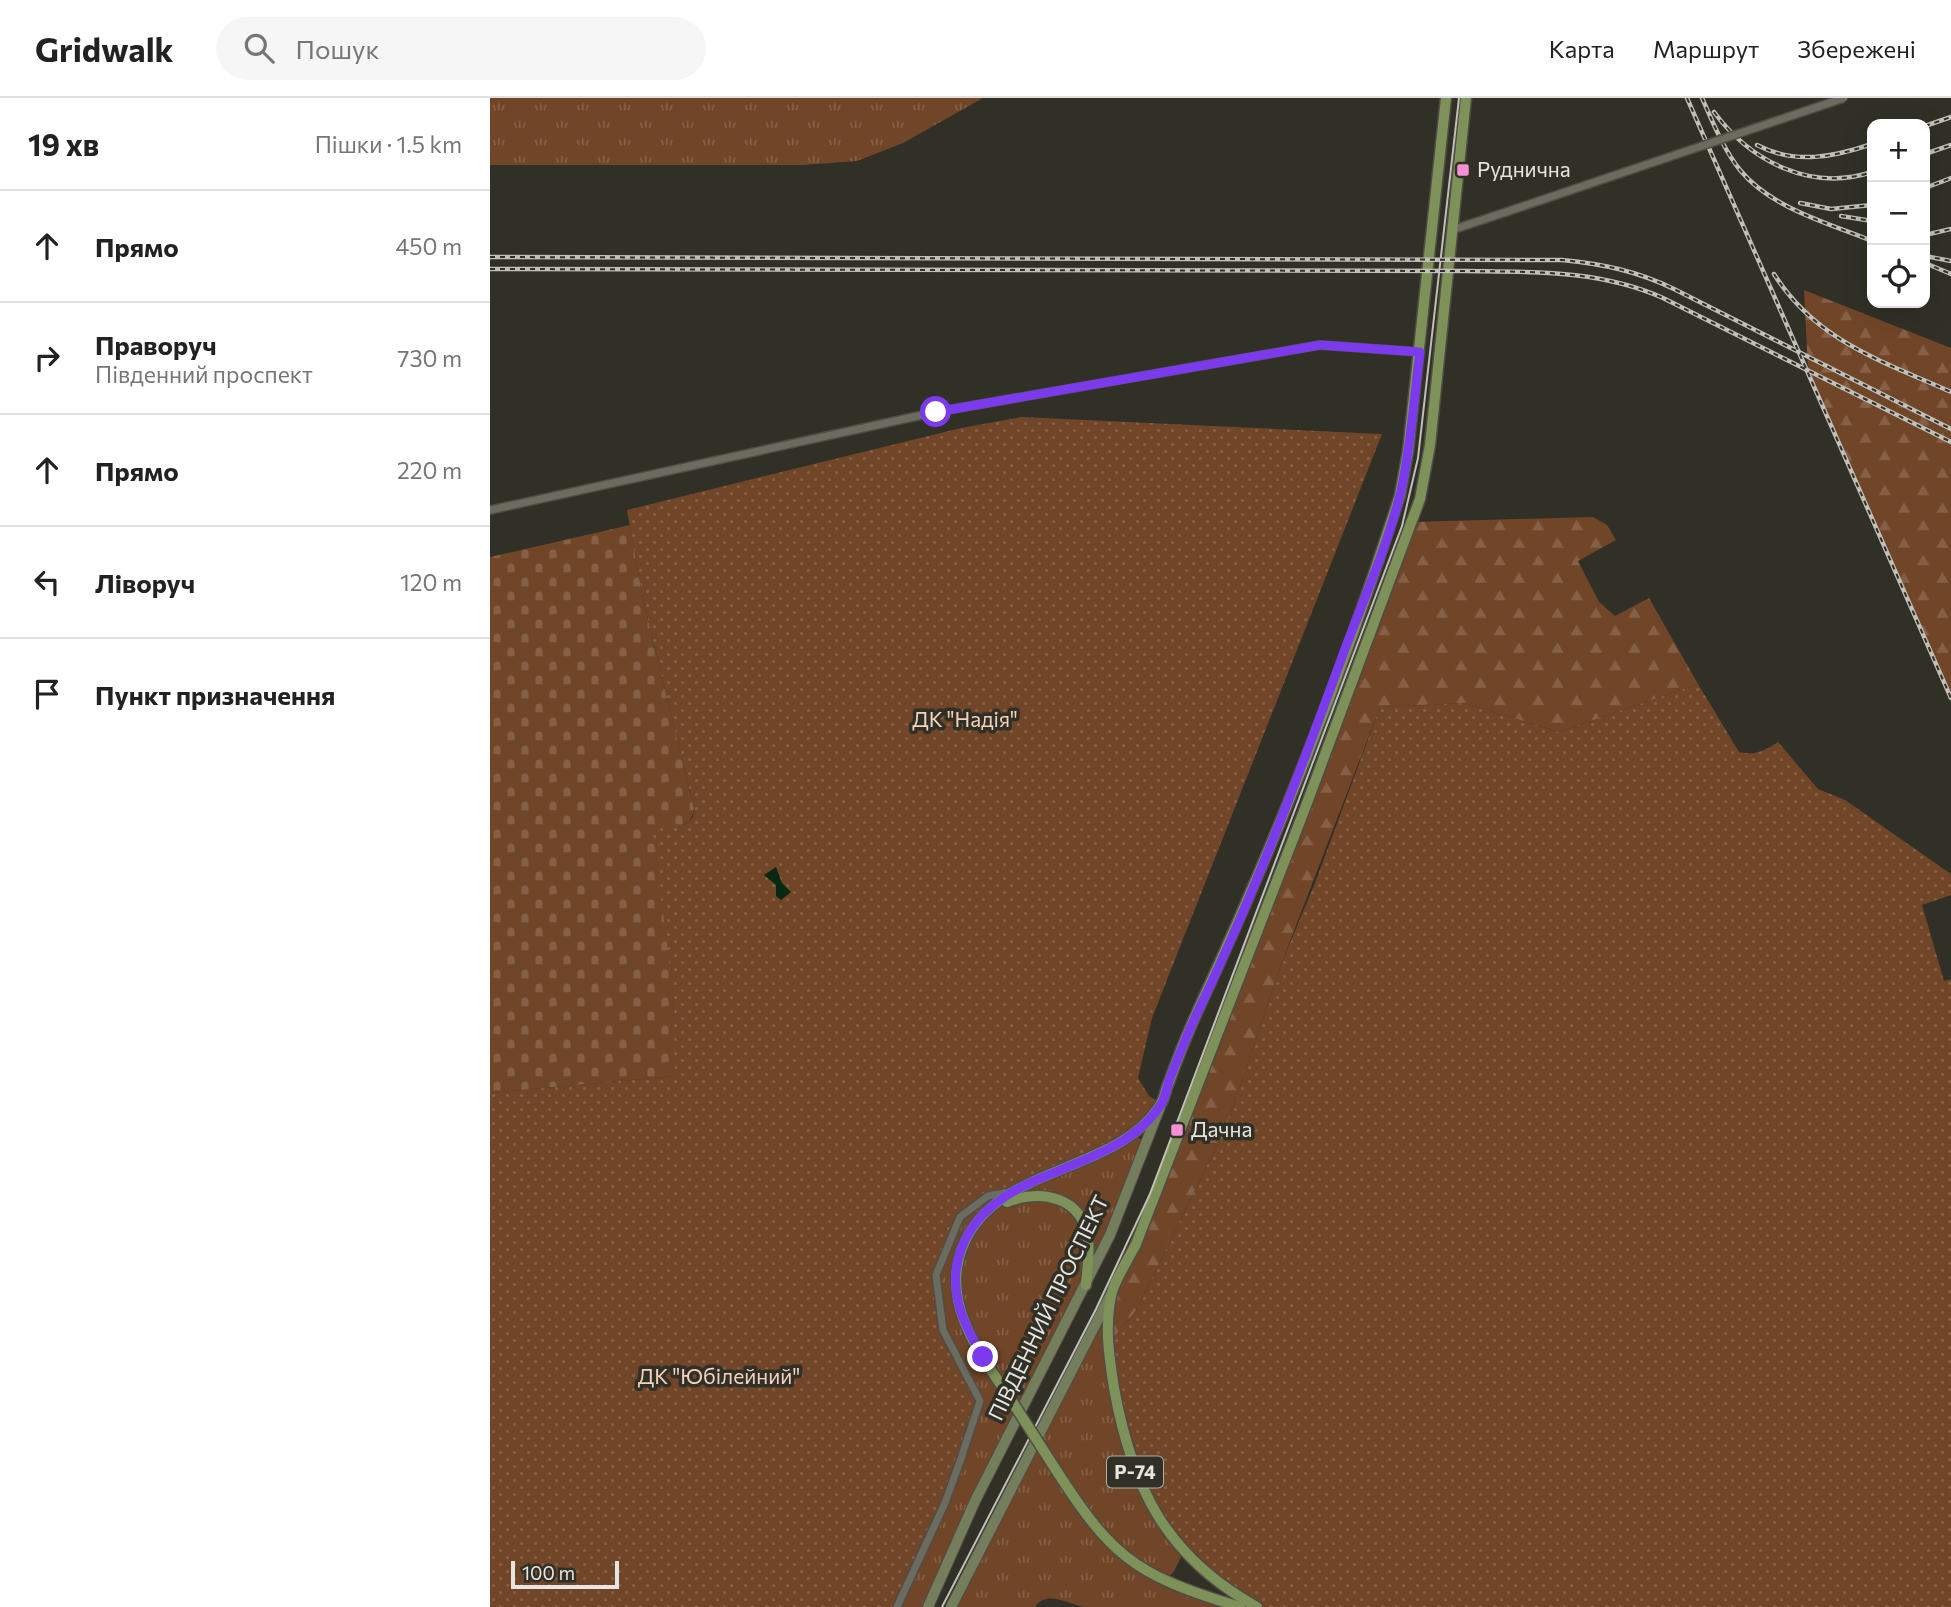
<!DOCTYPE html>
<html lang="uk">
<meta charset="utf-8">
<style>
:root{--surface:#fff;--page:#f6f6f6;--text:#222;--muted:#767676;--line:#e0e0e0}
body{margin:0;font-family:Commissioner,sans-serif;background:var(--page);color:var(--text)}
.controls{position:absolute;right:21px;top:21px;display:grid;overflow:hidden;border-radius:14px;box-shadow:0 7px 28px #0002}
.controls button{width:63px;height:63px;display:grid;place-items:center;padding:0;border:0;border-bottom:2px solid var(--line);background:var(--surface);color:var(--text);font:35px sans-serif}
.scale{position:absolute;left:21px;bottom:18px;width:108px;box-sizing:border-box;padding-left:7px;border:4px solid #e6e5df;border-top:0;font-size:19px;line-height:24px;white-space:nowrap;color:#e6e5df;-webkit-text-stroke:5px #313027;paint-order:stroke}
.stop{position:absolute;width:21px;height:21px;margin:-16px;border:5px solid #7c3aed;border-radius:50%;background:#fff}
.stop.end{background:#7c3aed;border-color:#fff;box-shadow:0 2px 7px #0008}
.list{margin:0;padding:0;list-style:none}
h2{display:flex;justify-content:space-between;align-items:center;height:91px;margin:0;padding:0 28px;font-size:30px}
h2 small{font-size:23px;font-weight:400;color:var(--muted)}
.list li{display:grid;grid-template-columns:46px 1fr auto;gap:21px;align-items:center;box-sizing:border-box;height:112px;padding:0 28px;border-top:2px solid var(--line)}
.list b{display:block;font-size:26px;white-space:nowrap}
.list p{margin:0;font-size:23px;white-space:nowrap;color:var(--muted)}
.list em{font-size:23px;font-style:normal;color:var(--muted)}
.icon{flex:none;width:38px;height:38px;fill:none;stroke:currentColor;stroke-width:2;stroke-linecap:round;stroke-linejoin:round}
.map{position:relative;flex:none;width:1461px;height:1509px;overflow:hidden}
header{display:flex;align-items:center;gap:42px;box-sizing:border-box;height:98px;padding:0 35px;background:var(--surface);border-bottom:2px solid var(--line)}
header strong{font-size:33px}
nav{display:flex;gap:38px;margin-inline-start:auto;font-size:24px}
.search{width:490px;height:63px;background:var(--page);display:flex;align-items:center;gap:18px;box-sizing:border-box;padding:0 24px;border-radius:38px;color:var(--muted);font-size:26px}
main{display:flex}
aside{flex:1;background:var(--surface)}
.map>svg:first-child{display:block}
.grass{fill:url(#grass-tufts)}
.forest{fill:url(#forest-firs)}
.cemetery{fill:url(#cemetery-stones)}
.garden{fill:url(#garden-dots)}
.water{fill:#072812}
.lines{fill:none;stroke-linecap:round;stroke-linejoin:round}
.street-casing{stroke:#4e4d46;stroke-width:10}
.secondary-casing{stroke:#4e4d46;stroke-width:12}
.primary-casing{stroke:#4e4d46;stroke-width:13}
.street{stroke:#6c6b60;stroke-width:7}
.secondary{stroke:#757e5c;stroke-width:10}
.primary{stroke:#7e9159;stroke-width:10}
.tram{stroke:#c0bfb8;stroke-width:2}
.rail-casing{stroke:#c0bfb8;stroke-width:4.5}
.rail{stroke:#313027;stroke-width:2;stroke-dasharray:5;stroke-linecap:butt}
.street-bridge-casing{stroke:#4e4d46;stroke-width:10;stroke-linecap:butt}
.primary-bridge-casing{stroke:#4e4d46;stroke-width:13;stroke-linecap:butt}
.street-bridge{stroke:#6c6b60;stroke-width:7}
.primary-bridge{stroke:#7e9159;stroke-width:10}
.route{stroke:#7c3aed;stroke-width:9}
.poi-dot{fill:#f491d4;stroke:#313027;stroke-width:2.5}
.labels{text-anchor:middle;stroke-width:7;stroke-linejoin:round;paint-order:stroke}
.shield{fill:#313027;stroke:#b0afa8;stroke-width:2}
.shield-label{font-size:19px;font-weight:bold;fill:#e6e5df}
.poi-label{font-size:21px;fill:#e6e5df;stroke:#313027;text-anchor:start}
.park-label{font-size:21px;fill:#f5d2bc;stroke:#313027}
.street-label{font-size:21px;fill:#e6e5df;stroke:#313027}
</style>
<header>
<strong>Gridwalk</strong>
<div class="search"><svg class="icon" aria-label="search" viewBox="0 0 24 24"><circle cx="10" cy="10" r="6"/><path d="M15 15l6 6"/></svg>Пошук</div>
<nav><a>Карта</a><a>Маршрут</a><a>Збережені</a></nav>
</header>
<main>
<aside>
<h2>19 хв<small>Пішки · 1.5 km</small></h2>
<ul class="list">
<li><svg class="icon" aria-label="ahead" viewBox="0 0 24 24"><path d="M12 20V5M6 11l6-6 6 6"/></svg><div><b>Прямо</b></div><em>450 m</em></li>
<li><svg class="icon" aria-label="right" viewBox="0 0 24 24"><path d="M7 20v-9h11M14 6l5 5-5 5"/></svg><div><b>Праворуч</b><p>Південний проспект</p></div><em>730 m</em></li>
<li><svg class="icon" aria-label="ahead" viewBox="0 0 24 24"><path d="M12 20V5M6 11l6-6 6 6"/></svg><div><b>Прямо</b></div><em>220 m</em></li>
<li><svg class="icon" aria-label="left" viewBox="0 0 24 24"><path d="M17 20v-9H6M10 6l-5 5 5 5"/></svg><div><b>Ліворуч</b></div><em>120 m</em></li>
<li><svg class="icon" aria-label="arrive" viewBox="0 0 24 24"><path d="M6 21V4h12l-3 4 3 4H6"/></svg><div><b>Пункт призначення</b></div></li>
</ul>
</aside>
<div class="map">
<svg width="1461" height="1509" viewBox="0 0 1461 1509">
<defs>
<pattern id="grass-tufts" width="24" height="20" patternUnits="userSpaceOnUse" patternTransform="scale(1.75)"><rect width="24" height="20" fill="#714527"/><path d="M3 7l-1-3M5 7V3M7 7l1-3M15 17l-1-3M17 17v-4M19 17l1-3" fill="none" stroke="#856046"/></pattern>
<pattern id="forest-firs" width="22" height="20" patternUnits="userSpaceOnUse" patternTransform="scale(1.75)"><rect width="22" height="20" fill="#714527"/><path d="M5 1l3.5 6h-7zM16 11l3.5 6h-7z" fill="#856046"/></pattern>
<pattern id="cemetery-stones" width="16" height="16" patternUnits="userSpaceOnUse" patternTransform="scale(1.75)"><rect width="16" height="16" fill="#714527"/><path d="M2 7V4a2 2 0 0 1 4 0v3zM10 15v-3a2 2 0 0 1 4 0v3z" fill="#856046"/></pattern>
<pattern id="garden-dots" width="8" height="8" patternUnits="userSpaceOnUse" patternTransform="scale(1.75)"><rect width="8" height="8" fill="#714527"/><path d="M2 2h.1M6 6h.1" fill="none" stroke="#856046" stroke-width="1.8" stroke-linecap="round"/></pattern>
</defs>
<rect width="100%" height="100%" fill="#313027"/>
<g class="grass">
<path d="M0,0H493L413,45L367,63L313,67H0Z"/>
<path d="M640,1037L657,1043L620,1137L438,1509H407L453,1232L446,1177L470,1119L485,1107Z"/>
<path d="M623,1191L695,1451L683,1475L670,1482L750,1509C699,1509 646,1509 595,1509C579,1507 557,1491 545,1509H461Z"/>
</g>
<g class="forest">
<path d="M1314,192L1461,250V600L1318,272Z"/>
<path d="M1103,419L1117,427L1126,442L1088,463L1109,504L1125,518L1159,500L1208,586L1069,634L974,605L890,609L792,864L736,1029L646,1213L618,1246V1213L922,424Z"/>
</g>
<path class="cemetery" d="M140,427L153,501L204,710C202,726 191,730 177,729L186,978L0,995V459Z"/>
<g class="garden">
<path d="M532,319L892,336L662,920L648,980L659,998L671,1005L640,1037L529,1090L498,1098L470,1119L446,1177L453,1232L490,1303L473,1355L407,1509H0V995L185,978L183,895L162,727H194L203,719L204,710L153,501L137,412L471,330Z"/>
<path d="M1208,586L1249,654C1265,658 1274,653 1288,644L1328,691L1355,702L1461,776V797L1432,807L1454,883L1461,881V1509H767L701,1459L648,1381L618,1246L646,1213L736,1029L792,864L825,785L890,609L974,605L1069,634Z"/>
</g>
<path class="water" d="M286,769L292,785L301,794L291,802L286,798V787L274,777Z"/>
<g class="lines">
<defs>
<g id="street">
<path d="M962,132L1016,114"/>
<path d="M0,412L446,314L830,247L930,254"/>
<path d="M473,1354L490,1303L453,1232L446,1177L470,1119L498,1098L519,1094"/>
<path d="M407,1509L455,1405L473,1355"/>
</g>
<g id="secondary">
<path d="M438,1509L485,1403L620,1137L670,1009"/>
<path d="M461,1509L620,1198"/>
</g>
<g id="primary">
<path d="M517,1104C551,1091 593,1098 598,1142C600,1157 597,1172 596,1187"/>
<path d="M516,1294C486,1251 451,1202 473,1148C506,1065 630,1077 672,1004C675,998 676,990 679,984C688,959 698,934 709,910C786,743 854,572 910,397L918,353L956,0"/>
<path d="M559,1361C620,1457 640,1476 750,1509"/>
<path d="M767,1509C675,1458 642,1389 624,1290C619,1258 614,1226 622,1194C627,1178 638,1162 646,1146L814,713L930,401L940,347L976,0"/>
</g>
</defs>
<use href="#street" class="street-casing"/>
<use href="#secondary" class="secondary-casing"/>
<use href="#primary" class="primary-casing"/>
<use href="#street" class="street"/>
<use href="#secondary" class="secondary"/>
<use href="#primary" class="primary"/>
<path class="tram" d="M452,1509L606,1211L660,1096L912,428L928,360L969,0"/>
<defs>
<g id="rail">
<path d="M1197,0L1461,600"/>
<path d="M1212,0C1223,24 1233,51 1250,72C1281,110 1338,125 1382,143"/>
<path d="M1224,14C1261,64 1321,94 1382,74"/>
<path d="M1435,28L1461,19"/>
<path d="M1267,47C1305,67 1344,59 1382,46"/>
<path d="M1435,56L1461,47"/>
<path d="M1435,90L1461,80"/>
<path d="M1310,105L1341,111L1382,107"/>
<path d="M1351,118L1382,123"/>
<path d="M1435,137L1461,131"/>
<path d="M1435,158L1461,163"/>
<path d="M0,159L1072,162C1113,166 1147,173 1184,191L1461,331"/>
<path d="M1435,165L1461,176"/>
<path d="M0,171L976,173C1044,174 1110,172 1173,200L1461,344"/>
<path d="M1284,176C1326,243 1392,263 1461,294"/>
</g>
</defs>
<use href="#rail" class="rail-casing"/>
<use href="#rail" class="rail"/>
<defs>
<path id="street-bridge" d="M1016,114L1354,0"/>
<path id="primary-bridge" d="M516,1294L559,1361"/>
</defs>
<use href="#street-bridge" class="street-bridge-casing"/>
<use href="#primary-bridge" class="primary-bridge-casing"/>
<use href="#street-bridge" class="street-bridge"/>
<use href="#primary-bridge" class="primary-bridge"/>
</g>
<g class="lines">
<path class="route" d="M446,314L830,247L930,254C924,300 921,348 911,393C897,450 872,505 852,559C809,677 765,794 711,907C699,931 689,957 679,983C677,989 675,999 672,1005C626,1079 505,1065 472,1149C456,1189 472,1224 493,1259"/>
</g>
<g class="poi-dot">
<rect x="966" y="65" width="14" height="14" rx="3.5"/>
<rect x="680" y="1025" width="14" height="14" rx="3.5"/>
</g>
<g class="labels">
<rect class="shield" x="617" y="1358.5" width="56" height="31" rx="5"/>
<g class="shield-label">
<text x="645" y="1381">Р-74</text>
</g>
<g class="poi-label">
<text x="987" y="79">Руднична</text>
<text x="701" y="1039">Дачна</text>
</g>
<g class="park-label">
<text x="475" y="629">ДК "Надія"</text>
<text x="229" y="1286">ДК "Юбілейний"</text>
</g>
<g class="street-label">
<text transform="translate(559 1210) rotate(-64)" y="7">ПІВДЕННИЙ ПРОСПЕКТ</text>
</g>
</g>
</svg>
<div class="controls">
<button>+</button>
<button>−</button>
<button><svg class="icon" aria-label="locate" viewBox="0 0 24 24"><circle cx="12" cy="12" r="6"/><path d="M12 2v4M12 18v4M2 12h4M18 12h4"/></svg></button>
</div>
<div class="scale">100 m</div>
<div class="stop" style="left:446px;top:314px"></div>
<div class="stop end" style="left:493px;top:1259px"></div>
</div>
</main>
